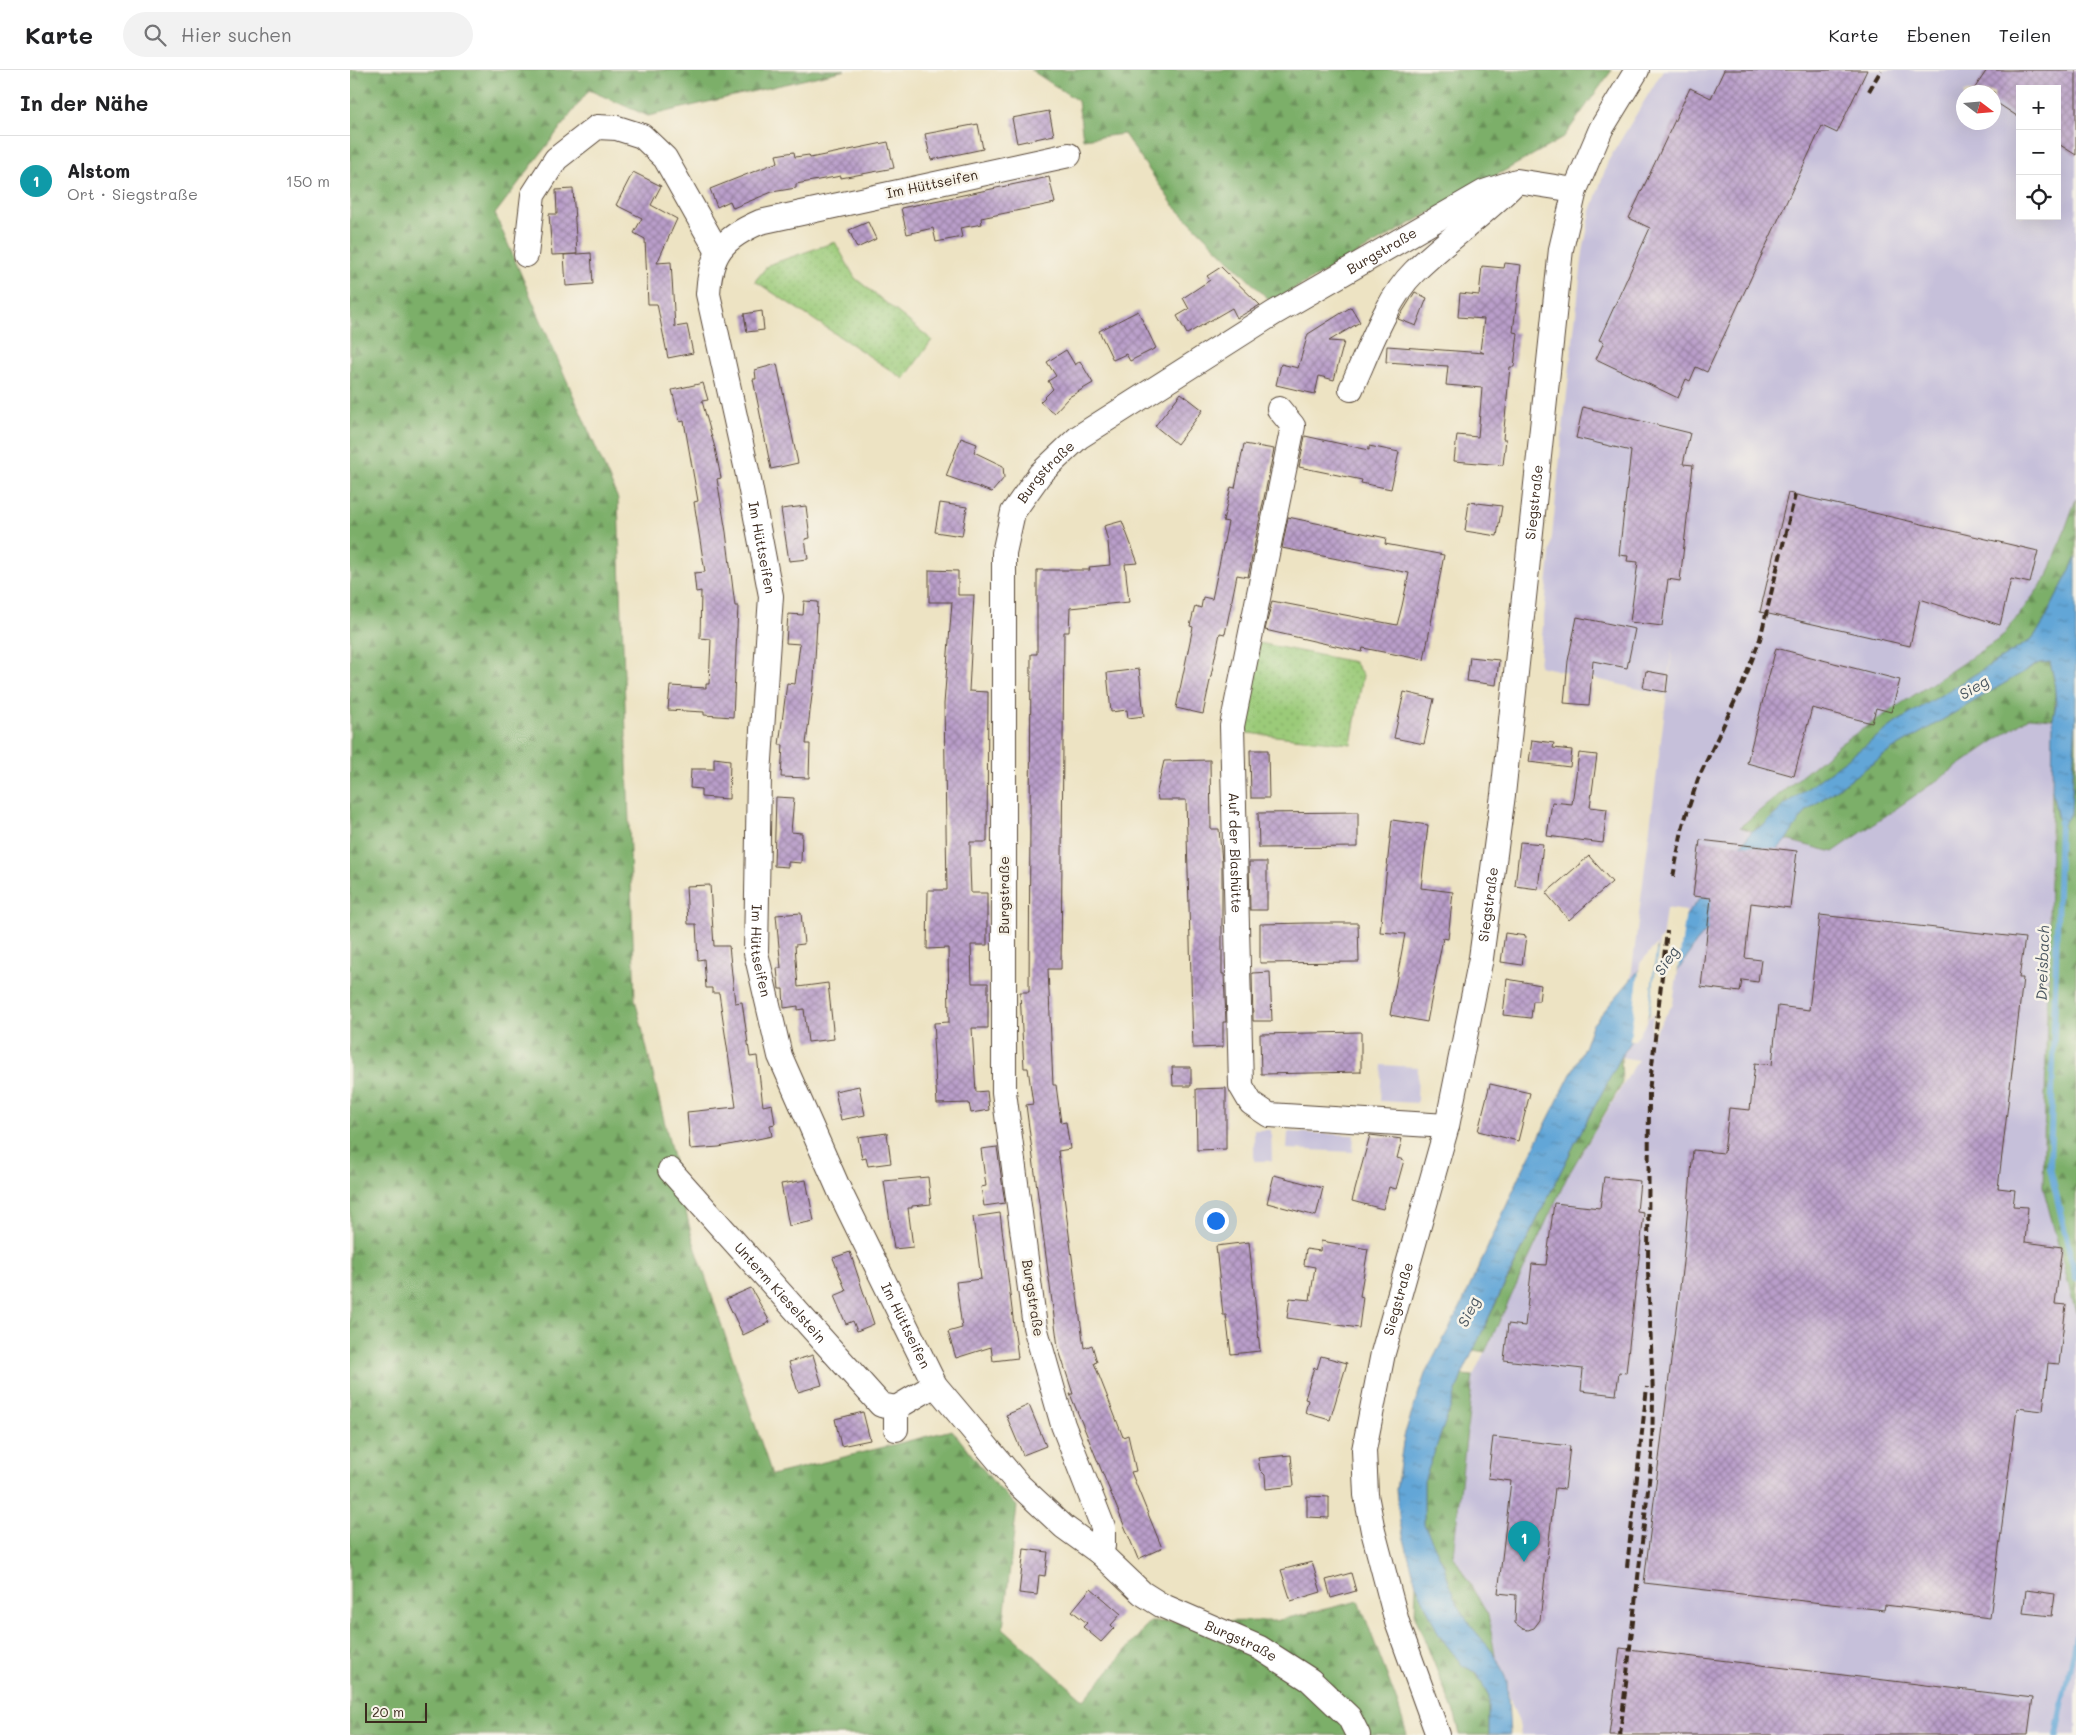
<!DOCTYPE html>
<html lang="de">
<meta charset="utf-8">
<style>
:root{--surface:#fff;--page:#f2f2f2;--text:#202124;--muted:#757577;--line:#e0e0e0;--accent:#2563eb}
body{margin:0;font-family:Mali,sans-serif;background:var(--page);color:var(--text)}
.controls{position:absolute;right:15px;top:15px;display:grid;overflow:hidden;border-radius:0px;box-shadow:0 5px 20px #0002}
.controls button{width:45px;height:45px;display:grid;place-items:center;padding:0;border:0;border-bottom:1px solid var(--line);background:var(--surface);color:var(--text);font:25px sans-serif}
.compass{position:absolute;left:1606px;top:15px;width:45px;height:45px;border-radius:50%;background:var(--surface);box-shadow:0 5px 20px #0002;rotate:106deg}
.scale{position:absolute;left:15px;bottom:12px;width:62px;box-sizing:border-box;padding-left:5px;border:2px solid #3b2a1e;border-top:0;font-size:14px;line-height:18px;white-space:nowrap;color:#3b2a1e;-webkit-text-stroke:4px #f7f3e8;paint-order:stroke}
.you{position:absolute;left:865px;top:1150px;width:18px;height:18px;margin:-12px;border:4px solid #fff;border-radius:50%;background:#1a73e8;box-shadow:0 0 0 8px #1a73e833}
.badge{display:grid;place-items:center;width:32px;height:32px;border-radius:50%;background:var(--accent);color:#fff;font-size:16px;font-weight:700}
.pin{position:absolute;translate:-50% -41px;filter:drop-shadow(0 1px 2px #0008)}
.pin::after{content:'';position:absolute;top:26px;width:18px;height:15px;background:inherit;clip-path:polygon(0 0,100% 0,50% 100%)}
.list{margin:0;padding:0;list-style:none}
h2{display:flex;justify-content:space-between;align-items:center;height:65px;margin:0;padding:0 20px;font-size:21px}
h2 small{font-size:16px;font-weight:400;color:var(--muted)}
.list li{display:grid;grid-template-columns:32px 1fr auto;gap:15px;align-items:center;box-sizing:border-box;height:90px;padding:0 20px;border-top:1px solid var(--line)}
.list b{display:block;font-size:19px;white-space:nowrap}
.list p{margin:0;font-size:16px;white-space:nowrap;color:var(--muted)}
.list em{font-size:16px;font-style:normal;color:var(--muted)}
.icon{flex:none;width:28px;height:28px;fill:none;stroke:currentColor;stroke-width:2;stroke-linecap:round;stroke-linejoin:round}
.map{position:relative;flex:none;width:1726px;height:1665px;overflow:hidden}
header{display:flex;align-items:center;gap:30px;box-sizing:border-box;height:70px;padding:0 25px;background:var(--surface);border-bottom:1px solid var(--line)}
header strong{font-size:24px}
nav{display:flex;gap:28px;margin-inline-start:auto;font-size:18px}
.search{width:350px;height:45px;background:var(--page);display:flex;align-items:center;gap:12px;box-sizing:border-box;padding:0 18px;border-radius:28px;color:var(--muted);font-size:19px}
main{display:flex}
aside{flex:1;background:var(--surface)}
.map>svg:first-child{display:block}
.industrial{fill:#c6c0da;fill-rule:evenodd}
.forest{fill:url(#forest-firs);stroke:#5c6c44}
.park{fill:url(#park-dots);stroke:#6b7a4c}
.water{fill:url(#water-ripples);stroke:#4e687a}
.pier{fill:#ede3c3}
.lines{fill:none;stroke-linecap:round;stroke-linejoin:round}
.stream{stroke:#62a6d7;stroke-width:6}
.building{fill:url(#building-cross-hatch)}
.minor-casing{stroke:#564637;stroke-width:26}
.minor{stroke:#fff;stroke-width:24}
.rail{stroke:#3b2a1e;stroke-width:4;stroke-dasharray:8 4;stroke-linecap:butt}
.labels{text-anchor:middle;stroke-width:5;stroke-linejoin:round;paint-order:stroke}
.street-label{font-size:14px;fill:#3b2a1e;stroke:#f7f3e8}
.water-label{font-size:15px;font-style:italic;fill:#49555f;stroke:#f7f3e8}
</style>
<header>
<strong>Karte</strong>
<div class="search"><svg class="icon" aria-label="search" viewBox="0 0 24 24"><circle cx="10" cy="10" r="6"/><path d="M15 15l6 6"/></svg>Hier suchen</div>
<nav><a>Karte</a><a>Ebenen</a><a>Teilen</a></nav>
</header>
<main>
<aside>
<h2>In der Nähe<small></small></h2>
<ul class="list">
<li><span class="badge" style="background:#0f9aa8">1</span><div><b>Alstom</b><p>Ort · Siegstraße</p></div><em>150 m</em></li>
</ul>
</aside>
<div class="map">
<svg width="1726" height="1665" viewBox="0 0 1726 1665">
<defs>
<pattern id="forest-firs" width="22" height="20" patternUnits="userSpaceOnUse" patternTransform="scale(1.25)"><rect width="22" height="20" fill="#7caf69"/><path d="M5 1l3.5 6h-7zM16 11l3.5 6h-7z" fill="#678f56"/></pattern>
<pattern id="park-dots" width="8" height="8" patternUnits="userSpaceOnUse" patternTransform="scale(1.25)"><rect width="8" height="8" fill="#9bcb79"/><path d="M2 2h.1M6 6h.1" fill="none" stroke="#86ae68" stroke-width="1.8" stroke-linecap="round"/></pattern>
<pattern id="water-ripples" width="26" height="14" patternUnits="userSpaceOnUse" patternTransform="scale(1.25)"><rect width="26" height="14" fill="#62a6d7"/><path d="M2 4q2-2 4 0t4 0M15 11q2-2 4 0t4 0" fill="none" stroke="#5287ae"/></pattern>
<pattern id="building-cross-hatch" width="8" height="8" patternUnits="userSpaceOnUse" patternTransform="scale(1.25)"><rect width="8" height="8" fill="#b99eca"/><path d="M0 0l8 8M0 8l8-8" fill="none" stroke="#9881a3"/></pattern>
</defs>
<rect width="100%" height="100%" fill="#f7f3e8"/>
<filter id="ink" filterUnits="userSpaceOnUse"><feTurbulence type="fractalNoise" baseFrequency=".02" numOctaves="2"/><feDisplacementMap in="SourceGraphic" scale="10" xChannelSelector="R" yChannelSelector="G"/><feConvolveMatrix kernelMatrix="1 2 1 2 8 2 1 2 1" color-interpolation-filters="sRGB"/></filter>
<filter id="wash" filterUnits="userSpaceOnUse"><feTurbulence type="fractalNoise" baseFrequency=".0096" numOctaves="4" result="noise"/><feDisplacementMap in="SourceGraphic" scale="20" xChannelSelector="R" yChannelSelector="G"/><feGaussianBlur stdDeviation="1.12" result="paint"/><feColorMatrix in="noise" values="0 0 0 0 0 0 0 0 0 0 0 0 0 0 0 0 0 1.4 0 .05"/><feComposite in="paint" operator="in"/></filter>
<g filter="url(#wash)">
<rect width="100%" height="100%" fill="#ede3c3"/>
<g class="industrial">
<path d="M1313,0H1726V429L1698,506L1652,567L1490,674L1390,757L1483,782L1679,647L1703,649L1693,1117L1726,1243V1665H1171L1169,1653L1159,1628L1157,1611L1145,1585L1138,1545L1103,1485L1123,1306L1217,1107L1288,990L1271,987L1323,575L1315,625L1189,596L1212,367L1233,182L1241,141L1258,91ZM1670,19H1707V146H1670ZM1614,22H1644V52H1614ZM1316,838L1336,841L1323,934L1300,970Z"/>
<path d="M1032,995L1068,997L1067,1033L1030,1031Z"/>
<path d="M904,1060H921L922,1091H904Z"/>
<path d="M938,1062L1004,1065L1003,1082L937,1079Z"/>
</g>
<g class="forest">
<path d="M0,0H495L298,46L239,20L145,144L268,429L285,929L342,1167L422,1405L602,1360L645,1414L667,1436L653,1558L734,1630L800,1552L925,1551L1009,1531L1048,1635L1057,1665H0Z"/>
<path d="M681,0H1262L1213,68L921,232L824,136L774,64L733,69L728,31Z"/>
<path d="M1726,429V488L1691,557L1681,570L1547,652L1435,735L1414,755L1402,761L1390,757L1490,674L1652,567L1698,506Z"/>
<path d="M1700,592C1705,612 1707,629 1703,649L1679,647L1483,782L1436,770L1457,740L1543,679L1689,593Z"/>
<path d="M1726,644V1243L1693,1117L1702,720L1709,758L1721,743Z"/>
<path d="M1271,987L1272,1014L1217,1107L1135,1282L1123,1280L1225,1073Z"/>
<path d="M1112,1305L1123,1306L1103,1485L1138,1545L1145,1585L1120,1555L1104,1528L1094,1496L1074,1454V1411Z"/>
<path d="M1066,1514L1089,1565L1113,1596L1125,1602L1139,1626V1665H1110L1106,1648L1065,1546Z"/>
</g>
<g class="park">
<path d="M485,172L505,208L582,270L554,309L405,211L418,195Z"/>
<path d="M909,573L1004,592L1013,605L1001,674L897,663L899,623Z"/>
</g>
<path class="water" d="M1726,488V644L1721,743L1710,759L1702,720L1703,649L1706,634L1704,609L1700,592L1689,593L1543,679L1457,740L1436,770L1346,873L1271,987L1225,1073L1146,1232L1112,1305L1074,1411V1454L1094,1496L1104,1528L1120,1555L1145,1585L1157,1611L1160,1665H1139V1626L1126,1602L1113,1596L1089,1565L1066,1514L1050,1454L1046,1420L1054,1366L1075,1304L1111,1236L1173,1099L1234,978L1242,955L1344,836L1402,761L1414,755L1435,735L1547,652L1681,570L1691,557Z"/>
<g class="pier">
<path d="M1336,841L1327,907L1299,949L1309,871Z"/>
<path d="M1307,874L1297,952L1285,970H1280L1290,893Z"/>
</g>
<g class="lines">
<g class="stream">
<path d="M1710,751L1700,1098L1726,1209"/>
<path d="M1706,1665L1726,1566"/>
</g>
</g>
<g id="blocks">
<g class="building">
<path d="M1374,0H1517L1487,63L1472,56L1357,302L1346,297L1340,311L1336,309L1328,328L1246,289L1254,272L1249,270L1300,158L1279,148L1340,18L1361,28Z"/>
<path d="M1637,0H1726V85L1707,73V19H1670V48L1644,31V22H1622Z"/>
<path d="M699,41L704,65L667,73L662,48Z"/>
<path d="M628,54L633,79L581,90L575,64Z"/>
<path d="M538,72L544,98L491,108V106L446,114V118L422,122L383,138L380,131L367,137L360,119L428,92L426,85L444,82L445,87L459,85L460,88Z"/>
<path d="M283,102L311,116L301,135L327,149L307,193L321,192L325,257L337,255L343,283L318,288L307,234H298L295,169L284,163L292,148L266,135Z"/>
<path d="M699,107L705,133L631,148L632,154L610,158L612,167L586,172L583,158L557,164L551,138Z"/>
<path d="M223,119L227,184L202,185L199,144H207L206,120Z"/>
<path d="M518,152L526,169L507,178L499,160Z"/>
<path d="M241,183L243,214L216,216L214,185Z"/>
<path d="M1155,193L1171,195L1163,262L1168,263L1164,297H1160L1153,369H1156L1153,395L1104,391L1107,365L1128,367L1132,318L1096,315L1098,296L1036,292L1037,276L1134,283L1130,281L1134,249L1108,247L1110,223L1129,225L1132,196L1154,198Z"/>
<path d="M871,197L910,235L887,248L882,238L837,264L827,246L839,239L833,228L860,210L857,206Z"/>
<path d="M1065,222L1077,228L1066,256L1048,249Z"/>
<path d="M1001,237L1010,252L979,271L994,272L984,310L969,306L965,324L926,315L931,294L948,298L958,264Z"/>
<path d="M412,241L414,260L397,262L394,244Z"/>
<path d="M788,241L806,278L780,291L776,284L763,290L749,261Z"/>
<path d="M716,280L725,295L730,291L743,313L719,327L704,343L690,332L703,319L698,311L706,306L697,292Z"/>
<path d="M427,294L448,393L421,399L403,309H406L405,300Z"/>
<path d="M353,313L358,330L352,331L365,378L371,408L367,409L376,462L385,536H388L383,647L354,645V642L318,640L320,616L356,618V614H359L361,569L350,568L351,521L346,522L344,503L355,502L344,432L348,431L334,351L330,352L322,320Z"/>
<path d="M831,323L853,340L827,374L805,356Z"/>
<path d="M1233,337L1340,363L1333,394L1343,395L1330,511L1318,509L1312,556L1280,552L1288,492L1277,491L1278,486L1269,485L1281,381L1226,368Z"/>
<path d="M955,366L1019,380V376L1049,382L1041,419L1011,413L1012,410L949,397Z"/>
<path d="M611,368L627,374L624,382L653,396L654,408L642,422L596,406Z"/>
<path d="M894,374L924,379L898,507L887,505L875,564L870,563L853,644L826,638L843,557L840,556L845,536L851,538L853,527L862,529L878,452L873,451L881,417L885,418Z"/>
<path d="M1438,423L1688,481L1680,513L1661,509L1650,555L1570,529L1560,576L1410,542Z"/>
<path d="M1119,432L1152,436L1147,466L1115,461Z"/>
<path d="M590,433L617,437L612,466L585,462Z"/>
<path d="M456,436L460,468L455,469L458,489L439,491L431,439Z"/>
<path d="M938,447L1036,468L1035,474L1094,485L1074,590L1013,578L1012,582L915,560L922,531L1047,555L1052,536L1059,503L932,478Z"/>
<path d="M772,451L788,493L775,494L779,532L720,538L719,562H714L711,899H698L703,1015H706L711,1053L716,1052L720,1079L708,1081L734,1278L742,1275L747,1292L744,1293L761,1336L773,1367L778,1365L786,1401L781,1402L812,1478L788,1489L720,1324H723L708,1277L676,1035L683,1034L678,998H674L670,922H679L681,584H687V500H740L739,497L760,495L758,472L754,456Z"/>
<path d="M579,500L608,501V525H624L619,621L638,622L637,772H620V796L621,823H637V875H621L622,913H638V958H622L626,1022L637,1021L639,1040L621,1043L619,1033L587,1034L583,968H585L584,953L599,952L598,878L577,879L578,820H597L594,634L602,532H579Z"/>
<path d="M454,531L468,532L464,609L456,674H460L459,708L431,707L433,675H429L437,613L445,614L450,574L436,573L438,544L453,545Z"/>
<path d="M1227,547L1285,559L1277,598L1243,591L1239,635L1214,633L1218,591Z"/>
<path d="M1426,578L1550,610L1541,642L1526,638L1522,653L1462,638L1444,706L1397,693Z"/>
<path d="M1120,587L1149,590L1146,615L1117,611Z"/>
<path d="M789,599L794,646L778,648L777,640L761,642L757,603Z"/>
<path d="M1296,601L1318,605L1316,622L1293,618Z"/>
<path d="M1054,622L1084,629L1074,674L1044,668Z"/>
<path d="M1182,670L1204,673L1203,678L1222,680L1220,697L1179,692Z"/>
<path d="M900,680H918L919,728H901Z"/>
<path d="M1229,683L1247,685L1240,737L1257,739L1253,773L1197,766L1202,732L1222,734Z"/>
<path d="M364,688L380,690L379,729L351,727V719L340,718L341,699H364Z"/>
<path d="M860,690L861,759H869L872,792V904H874L876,952H873V977L843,978L836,730H808L807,721L814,691Z"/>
<path d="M426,727L444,728L441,762L452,763L451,793L438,792V797L424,796Z"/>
<path d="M1008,742V777L909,778L908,743Z"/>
<path d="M1042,750L1078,755L1071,818L1103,822L1098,869L1093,868L1077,952L1040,945L1055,864L1030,862Z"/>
<path d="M1350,770L1447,781L1440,838L1401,833L1395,888L1411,890L1408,912L1392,910L1390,922L1351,917L1361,828L1343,826Z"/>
<path d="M1170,772L1193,774L1188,819L1165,816Z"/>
<path d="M1239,786L1262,812L1219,850L1196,823Z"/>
<path d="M899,792H917V840H900Z"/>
<path d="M360,815L364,876H379L385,933L392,932L400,987L407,986L413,1036L422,1034L425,1054L420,1055L422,1066L369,1077L340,1079L337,1042L386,1037L369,923H362V918H356L354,889L348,890L346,854H338L336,816Z"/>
<path d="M451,843L454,874L445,875L448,917L478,913L484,969L458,972L454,939L448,940V936L434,938L433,919H429L427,898H431L426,845Z"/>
<path d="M1470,845L1675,868L1669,908H1673L1648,1118L1665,1120L1663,1136L1678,1137L1675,1172L1712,1177L1705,1234L1716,1235L1709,1294L1698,1293L1693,1341L1667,1338L1640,1548L1535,1535L1534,1540L1294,1513L1333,1192L1343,1080L1374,1083L1379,1038L1400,1040L1405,993L1422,995L1428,936L1459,940Z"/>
<path d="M959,853H1008L1009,892L910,893V854Z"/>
<path d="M1155,863L1176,866L1172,895L1151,892Z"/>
<path d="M920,902L922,951H903L902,903Z"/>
<path d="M1157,909L1191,915L1189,931H1183L1181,948L1153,945Z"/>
<path d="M1011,962V1002L911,1004L910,964Z"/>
<path d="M822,997H841V1016H823Z"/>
<path d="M1140,1014L1180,1023L1168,1071L1128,1061Z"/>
<path d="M509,1016L515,1045L491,1050L485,1021Z"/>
<path d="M876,1018V1079L847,1080L846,1019Z"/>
<path d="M537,1063L541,1093L518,1096L516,1088L512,1089L508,1067Z"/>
<path d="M1020,1065L1052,1069L1047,1088L1054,1090L1046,1119L1039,1117L1033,1139L1002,1131Z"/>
<path d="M647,1077L655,1133L634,1136L631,1117L636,1116L631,1079Z"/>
<path d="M924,1105L973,1118L966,1146L917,1133Z"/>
<path d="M578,1107L581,1134L562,1136V1138H558L563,1177L544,1179L534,1111Z"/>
<path d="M1254,1107L1290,1111L1287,1142L1294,1143L1276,1303L1269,1302L1266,1325L1231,1321L1233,1299L1154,1290L1158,1254L1175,1256L1182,1194L1196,1195L1204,1133L1250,1138Z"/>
<path d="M456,1110L464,1151L439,1156L431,1114Z"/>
<path d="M650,1143L668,1288L643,1291L641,1277L606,1288L598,1262L612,1258L606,1212L631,1209L623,1147Z"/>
<path d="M971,1171L1018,1179L1010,1226L1013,1227L1009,1258L937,1248L940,1228L960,1230L965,1197L954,1195L956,1179L970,1181Z"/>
<path d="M899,1172L910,1281L881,1284L876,1245H873L866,1176Z"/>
<path d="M500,1182L524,1254L507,1261L503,1251L496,1254L484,1226L496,1221L483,1188Z"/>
<path d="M401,1218L420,1252L393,1265L376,1229Z"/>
<path d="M463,1285L472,1315L448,1322L439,1292Z"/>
<path d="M971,1286L997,1293L980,1350L955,1343L958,1330L955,1329L964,1297L967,1299Z"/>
<path d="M679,1335L696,1376L673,1385L656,1345Z"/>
<path d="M513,1342L520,1370L491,1376L485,1349Z"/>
<path d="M1143,1367L1220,1376L1215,1419L1205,1418L1190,1550L1184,1558L1178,1560L1173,1559L1165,1553L1166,1525L1148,1523L1161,1411L1138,1408Z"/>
<path d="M941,1385L944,1416L916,1419L915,1405L910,1400L908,1388Z"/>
<path d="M957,1426L979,1427V1448L957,1447Z"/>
<path d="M674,1479L698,1482L695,1506L689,1505L687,1525L669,1523Z"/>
<path d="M962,1492L971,1522L941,1531L931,1500Z"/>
<path d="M1001,1503L1006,1521L981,1528L976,1510Z"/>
<path d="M741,1518L771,1544L761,1555L764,1558L751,1572L733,1557L737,1553L722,1541Z"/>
<path d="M1676,1520L1705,1524L1702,1546L1673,1543Z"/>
<path d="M1270,1578L1683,1628L1678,1665H1259Z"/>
</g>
</g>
</g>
<g filter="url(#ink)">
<use href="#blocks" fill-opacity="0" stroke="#564637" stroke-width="1"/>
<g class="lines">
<defs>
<g id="minor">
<path id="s1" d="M719,85L410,152C373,168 360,183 358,224L398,405L421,526L409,705L406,883L430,986L491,1124L585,1315L669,1415L714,1457L750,1483L792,1523L811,1535L910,1578L960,1610L999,1647L1008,1665"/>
<path d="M176,185L183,125L206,89L247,57L267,58L292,66L315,88L368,182"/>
<path d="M1001,319C1017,284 1037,228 1064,202C1095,171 1133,146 1164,114"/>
<path id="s2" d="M929,339L943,356L882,656L891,1016L901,1033L919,1045L1097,1056"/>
<path id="s3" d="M320,1100L531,1335L546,1338"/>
<path d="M546,1359V1338L585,1315"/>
<path id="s4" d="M750,1483L753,1476V1457L713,1355L685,1257L654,1022V483L663,442L690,404L729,367L924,243L1134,122L1167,111L1225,120"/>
<path id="s5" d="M1088,1665L1047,1552L1023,1461L1016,1425L1014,1380L1033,1283L1097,1056L1131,888L1153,725L1211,179L1225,120L1251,59L1287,0"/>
</g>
</defs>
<use href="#minor" class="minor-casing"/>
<use href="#minor" class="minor"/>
<g class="rail">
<path d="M1519,21L1531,0"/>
<path d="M1323,807L1333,755L1348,709L1392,616L1410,569L1445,425"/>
<path d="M1277,1497L1297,1317"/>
<path d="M1270,1665L1302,1385L1303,1326L1298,1201L1299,1022L1317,861"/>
</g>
</g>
</g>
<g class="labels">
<g class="street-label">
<text transform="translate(582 114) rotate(-12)" y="5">Im Hüttseifen</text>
<text dy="5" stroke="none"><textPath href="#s4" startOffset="1512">Burgstraße</textPath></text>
<text dy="5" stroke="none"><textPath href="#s4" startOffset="1108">Burgstraße</textPath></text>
<text dy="5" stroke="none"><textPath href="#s5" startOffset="1261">Siegstraße</textPath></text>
<text dy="5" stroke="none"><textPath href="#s1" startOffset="671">Im Hüttseifen</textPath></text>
<text dy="5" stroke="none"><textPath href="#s2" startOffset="455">Auf der Blashütte</textPath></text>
<text transform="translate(654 825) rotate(-90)" y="5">Burgstraße</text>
<text dy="5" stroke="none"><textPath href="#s5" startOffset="856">Siegstraße</textPath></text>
<text dy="5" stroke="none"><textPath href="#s1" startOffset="1076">Im Hüttseifen</textPath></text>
<text dy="5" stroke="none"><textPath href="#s3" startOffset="165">Unterm Kieselstein</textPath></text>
<text transform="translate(683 1228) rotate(81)" y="5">Burgstraße</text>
<text dy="5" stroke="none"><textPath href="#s5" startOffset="451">Siegstraße</textPath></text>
<text dy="5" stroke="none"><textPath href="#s1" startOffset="1481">Im Hüttseifen</textPath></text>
<text dy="5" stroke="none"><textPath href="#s1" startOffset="1952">Burgstraße</textPath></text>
</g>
<g class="water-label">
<text transform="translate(1624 618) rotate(-31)" y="5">Sieg</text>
<text transform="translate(1317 891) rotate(-56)" y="5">Sieg</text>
<text transform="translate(1693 893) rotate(-88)" y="5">Dreisbach</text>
<text transform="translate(1119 1242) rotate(-64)" y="5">Sieg</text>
</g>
</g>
</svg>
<div class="controls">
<button>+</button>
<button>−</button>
<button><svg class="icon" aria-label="locate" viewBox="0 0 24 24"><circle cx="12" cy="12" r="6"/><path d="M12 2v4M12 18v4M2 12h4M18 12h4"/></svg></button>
</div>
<svg class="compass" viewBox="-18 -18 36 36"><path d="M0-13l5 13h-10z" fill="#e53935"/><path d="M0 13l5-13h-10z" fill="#757577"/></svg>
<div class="scale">20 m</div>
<div class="you"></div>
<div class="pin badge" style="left:1174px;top:1492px;background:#0f9aa8">1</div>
</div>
</main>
